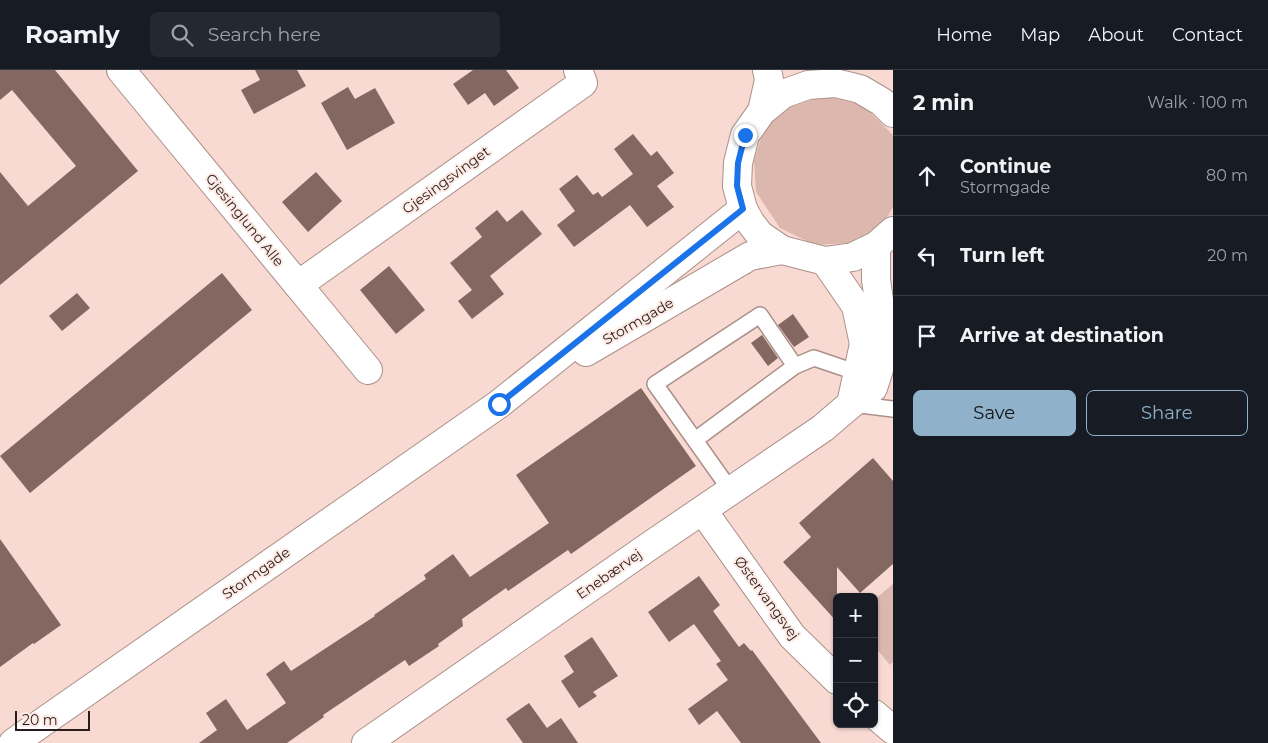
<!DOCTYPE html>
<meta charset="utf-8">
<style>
:root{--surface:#171b24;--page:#242831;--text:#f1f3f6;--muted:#9ea1a6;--line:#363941;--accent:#8fb1ca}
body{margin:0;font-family:Montserrat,sans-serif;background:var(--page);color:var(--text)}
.controls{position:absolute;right:15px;bottom:15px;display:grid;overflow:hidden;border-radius:8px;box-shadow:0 1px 4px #0004}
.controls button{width:45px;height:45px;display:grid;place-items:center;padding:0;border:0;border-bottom:1px solid var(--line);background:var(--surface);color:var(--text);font:25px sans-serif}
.scale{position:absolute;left:15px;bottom:12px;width:75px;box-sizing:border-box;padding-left:5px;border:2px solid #281d1a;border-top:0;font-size:14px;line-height:18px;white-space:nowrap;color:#281d1a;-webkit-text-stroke:4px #fdeae5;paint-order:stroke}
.stop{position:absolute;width:15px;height:15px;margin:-11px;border:4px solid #1a73e8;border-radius:50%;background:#fff}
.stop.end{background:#1a73e8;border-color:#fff;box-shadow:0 1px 5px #0008}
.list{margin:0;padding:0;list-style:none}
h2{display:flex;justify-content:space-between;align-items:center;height:65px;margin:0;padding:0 20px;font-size:21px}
h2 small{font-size:16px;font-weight:400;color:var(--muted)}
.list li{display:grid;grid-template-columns:32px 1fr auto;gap:15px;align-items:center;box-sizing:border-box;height:80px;padding:0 20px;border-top:1px solid var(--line)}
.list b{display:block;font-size:19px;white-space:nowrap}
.list p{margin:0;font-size:16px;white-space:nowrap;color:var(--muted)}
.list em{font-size:16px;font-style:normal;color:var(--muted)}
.actions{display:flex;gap:10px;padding:15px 20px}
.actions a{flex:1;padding:11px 0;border:1px solid var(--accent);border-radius:8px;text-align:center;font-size:18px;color:var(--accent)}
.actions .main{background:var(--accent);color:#111}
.icon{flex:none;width:28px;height:28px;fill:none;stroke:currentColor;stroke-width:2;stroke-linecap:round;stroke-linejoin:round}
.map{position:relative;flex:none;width:893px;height:673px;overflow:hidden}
header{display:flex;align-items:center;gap:30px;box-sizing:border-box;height:70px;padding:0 25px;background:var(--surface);border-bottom:1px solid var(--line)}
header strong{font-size:24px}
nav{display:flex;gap:28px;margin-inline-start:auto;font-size:18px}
.search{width:350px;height:45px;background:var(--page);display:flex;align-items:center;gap:12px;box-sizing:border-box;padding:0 18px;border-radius:8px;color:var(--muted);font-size:19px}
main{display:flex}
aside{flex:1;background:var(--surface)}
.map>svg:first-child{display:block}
.green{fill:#dcb7ad}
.building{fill:#836861}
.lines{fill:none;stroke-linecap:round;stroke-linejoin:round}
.service-casing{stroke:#ac9089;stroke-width:18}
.minor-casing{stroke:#ac9089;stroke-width:30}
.tertiary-casing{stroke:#ac9089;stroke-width:30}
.service{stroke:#fff;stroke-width:15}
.minor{stroke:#fff;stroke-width:28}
.tertiary{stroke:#fff;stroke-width:28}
.route{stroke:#1a73e8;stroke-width:6}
.labels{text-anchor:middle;stroke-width:4;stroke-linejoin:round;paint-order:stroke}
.street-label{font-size:14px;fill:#281d1a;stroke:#fdeae5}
</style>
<header>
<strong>Roamly</strong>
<div class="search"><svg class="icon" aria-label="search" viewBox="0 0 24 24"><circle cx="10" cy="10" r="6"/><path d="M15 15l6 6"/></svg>Search here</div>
<nav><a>Home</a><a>Map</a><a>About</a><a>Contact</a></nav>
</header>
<main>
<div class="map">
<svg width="893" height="673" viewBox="0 0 893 673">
<rect width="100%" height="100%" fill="#f8dad2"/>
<g class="green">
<path d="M823,26L863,35L893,65V137L888,146L878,156L863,167L849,173L815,175L780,158L756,122L754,90L763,63L774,50L788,38Z"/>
<path d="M893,514V592L890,595L874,576V530Z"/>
</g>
<g class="building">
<path d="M0,0H55L138,101L0,215V102L28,136L76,96L12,20L0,30Z"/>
<path d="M255,0H297L306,16L254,44L241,20L260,10Z"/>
<path d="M473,0H506L519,18L494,36L485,23L468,35L453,14Z"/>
<path d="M348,17L355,29L375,18L395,53L347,80L321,33Z"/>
<path d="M633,64L651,86L657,81L674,103L657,116L674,137L647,157L630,135L574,177L557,155L575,141L559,119L577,105L593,125L598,122L602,127L633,104L614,79Z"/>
<path d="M316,102L342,131L308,162L282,132Z"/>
<path d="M497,140L507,152L522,140L542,164L490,206L504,224L472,249L458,231L472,220L450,193L482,167L475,158Z"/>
<path d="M389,196L425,240L396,264L360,220Z"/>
<path d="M222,203L252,240L30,423L0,386Z"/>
<path d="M77,223L90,238L62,261L49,246Z"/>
<path d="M793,244L809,267L794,277L778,255Z"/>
<path d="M762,265L778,288L768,296L751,273Z"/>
<path d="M641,318L696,396L571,484L568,480L508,521L506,518L462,549L463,556L438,574L439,576L409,596L405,590L323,645L324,647L287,673H199L217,660L206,643L226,629L247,660L286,633L266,604L284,591L291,601L375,546L374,545L426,509L424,505L453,484L470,507L549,453L516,405Z"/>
<path d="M873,388L893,411V494L860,523L837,497V552L783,492L811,467L799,453Z"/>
<path d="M0,469L61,555L34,574L33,573L0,597Z"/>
<path d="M699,506L720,535L713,541L739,577L744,573L751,581L752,580L821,673H741L717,641L699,655L688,639L728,610L716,594L721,591L694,554L669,572L648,542Z"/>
<path d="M592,567L618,606L593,622L597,626L579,638L561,611L574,602L564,586Z"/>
<path d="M529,633L547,658L561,648L578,673H523L506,649Z"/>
</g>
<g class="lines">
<defs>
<g id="service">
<path d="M795,296L814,288L858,303"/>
<path d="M852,334L893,339"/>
<path d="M695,370L795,296L760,245L655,314L731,421"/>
</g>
<g id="minor">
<path d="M121,0L368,300"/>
<path d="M762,41L769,10L767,0"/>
<path d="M825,191L856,236L864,274L851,334"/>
<path d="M298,215L583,13L578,0"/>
<path d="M703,441L792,566L837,610"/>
<path d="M874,644L893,660"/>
<path d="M366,673L651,475L823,358L851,334L873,318L886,277L876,210V176"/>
</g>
<g id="tertiary">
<path d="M893,43L882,32L860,19L835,13L808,15L783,24L762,41L745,65L738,93L737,116L743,139L750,152L760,165L782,180L825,191L853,187L876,176L893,161"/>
<path d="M586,282L750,186L782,180"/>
<path d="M13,673L499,334L743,139"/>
</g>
</defs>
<use href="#service" class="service-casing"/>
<use href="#minor" class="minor-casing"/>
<use href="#tertiary" class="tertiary-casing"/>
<use href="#service" class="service"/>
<use href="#minor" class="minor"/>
<use href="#tertiary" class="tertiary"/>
</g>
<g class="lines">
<path class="route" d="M499,334L743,139L737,116L738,93L745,65"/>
</g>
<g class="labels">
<g class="street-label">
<text transform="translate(446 110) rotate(-36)" y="5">Gjesingsvinget</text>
<text transform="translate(245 150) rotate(51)" y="5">Gjesinglund Alle</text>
<text transform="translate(638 251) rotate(-30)" y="5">Stormgade</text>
<text transform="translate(256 503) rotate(-35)" y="5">Stormgade</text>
<text transform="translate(609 504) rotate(-35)" y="5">Enebærvej</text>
<text transform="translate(767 528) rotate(54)" y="5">Østervangsvej</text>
</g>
</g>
</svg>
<div class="controls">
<button>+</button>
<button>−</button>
<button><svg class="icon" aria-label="locate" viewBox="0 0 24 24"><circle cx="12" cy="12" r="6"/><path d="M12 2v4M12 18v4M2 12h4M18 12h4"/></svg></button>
</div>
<div class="scale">20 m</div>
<div class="stop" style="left:499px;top:334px"></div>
<div class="stop end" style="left:745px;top:65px"></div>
</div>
<aside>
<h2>2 min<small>Walk · 100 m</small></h2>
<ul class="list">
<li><svg class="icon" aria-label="ahead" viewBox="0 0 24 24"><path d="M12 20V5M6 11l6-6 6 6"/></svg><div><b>Continue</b><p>Stormgade</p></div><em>80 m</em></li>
<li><svg class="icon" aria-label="left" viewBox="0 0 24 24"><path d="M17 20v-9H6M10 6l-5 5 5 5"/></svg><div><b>Turn left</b></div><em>20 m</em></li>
<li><svg class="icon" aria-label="arrive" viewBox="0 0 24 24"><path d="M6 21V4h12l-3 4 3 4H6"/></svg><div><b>Arrive at destination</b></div></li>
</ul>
<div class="actions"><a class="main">Save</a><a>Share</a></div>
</aside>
</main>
